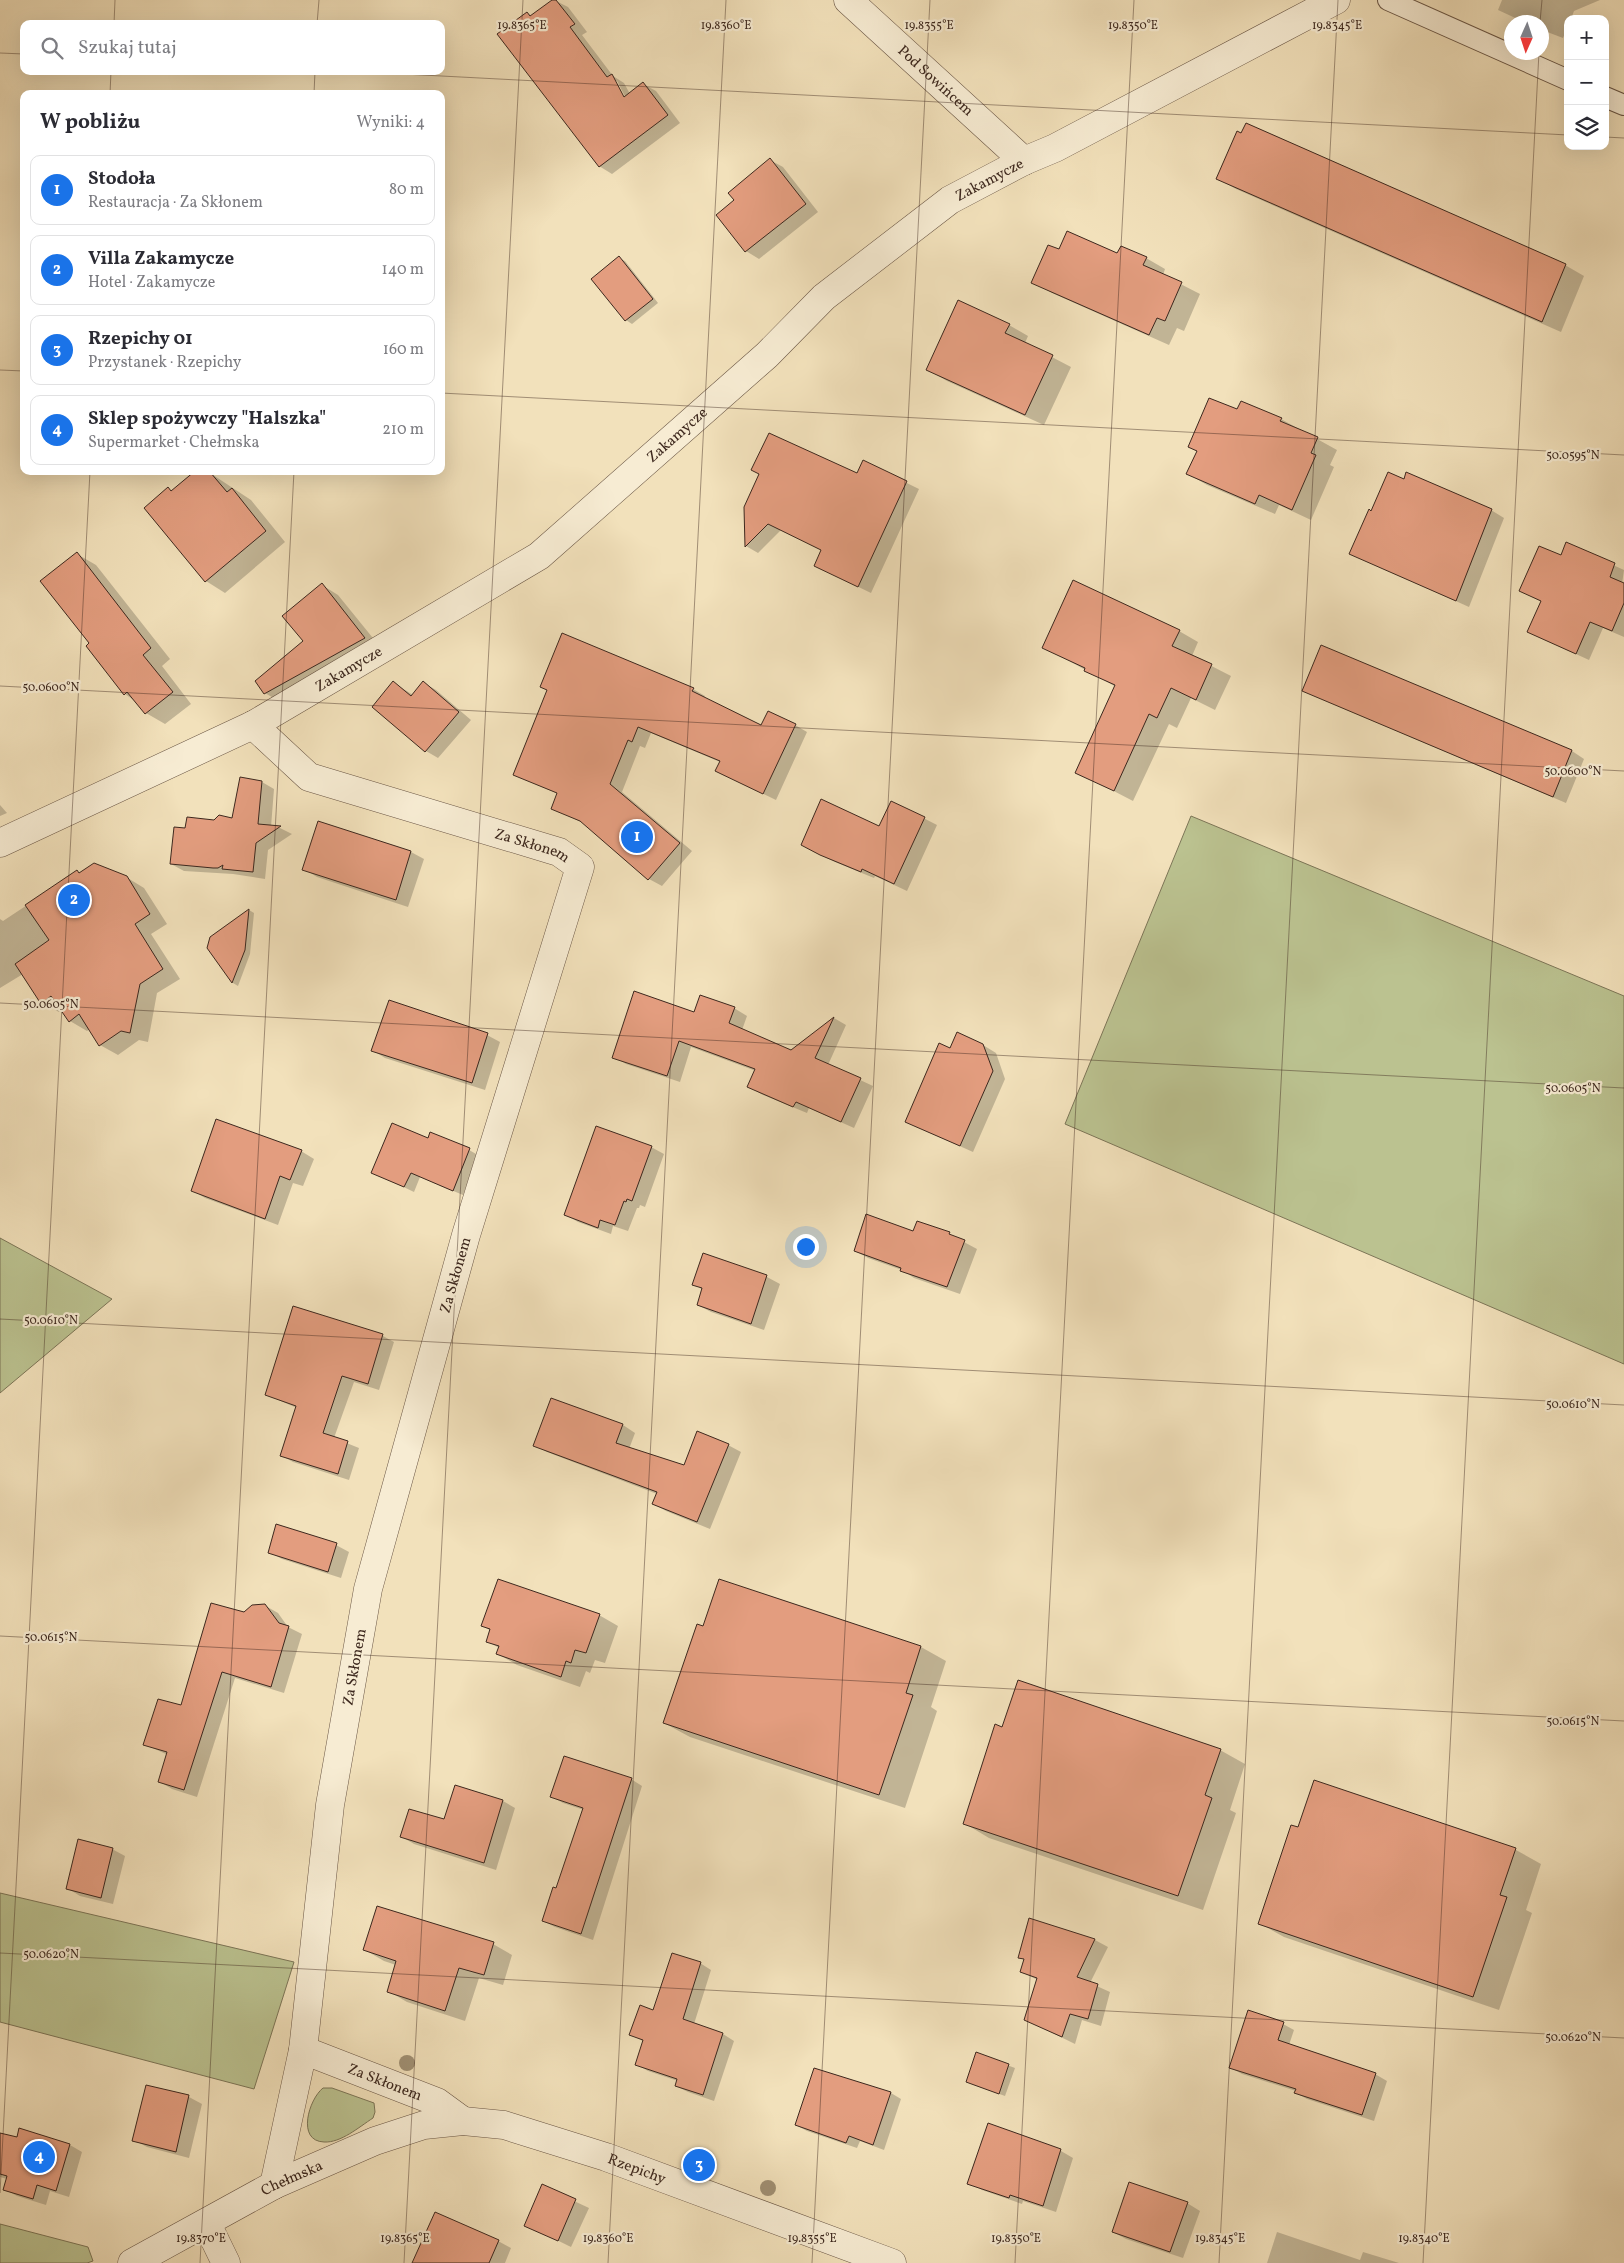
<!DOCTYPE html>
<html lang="pl">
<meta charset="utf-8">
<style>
:root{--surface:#fff;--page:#f7f7f7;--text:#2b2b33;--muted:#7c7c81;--line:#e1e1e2;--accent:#1a73e8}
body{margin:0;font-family:Vollkorn,serif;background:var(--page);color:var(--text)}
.controls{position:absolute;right:15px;top:15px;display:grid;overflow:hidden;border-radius:10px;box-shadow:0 5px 20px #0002}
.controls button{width:45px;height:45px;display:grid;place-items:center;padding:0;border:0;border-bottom:1px solid var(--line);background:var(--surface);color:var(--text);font:25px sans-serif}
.compass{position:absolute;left:1504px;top:15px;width:45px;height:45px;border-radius:50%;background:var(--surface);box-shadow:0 5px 20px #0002;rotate:183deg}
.you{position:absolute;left:805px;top:1246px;width:18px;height:18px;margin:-12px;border:4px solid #fff;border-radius:50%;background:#1a73e8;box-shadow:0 0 0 8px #1a73e833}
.badge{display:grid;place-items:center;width:32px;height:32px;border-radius:50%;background:var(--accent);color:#fff;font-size:16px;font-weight:700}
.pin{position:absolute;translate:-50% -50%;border:2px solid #fff;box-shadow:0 1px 5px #0006}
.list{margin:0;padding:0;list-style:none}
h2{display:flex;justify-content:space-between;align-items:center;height:65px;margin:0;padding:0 20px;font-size:21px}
h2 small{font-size:16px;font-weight:400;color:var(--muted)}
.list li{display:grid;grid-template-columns:32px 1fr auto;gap:15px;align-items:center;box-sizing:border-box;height:70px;margin:0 10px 10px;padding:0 10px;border:1px solid var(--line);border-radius:10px}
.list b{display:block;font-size:19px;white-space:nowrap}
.list p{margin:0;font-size:16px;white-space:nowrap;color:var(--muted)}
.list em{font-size:16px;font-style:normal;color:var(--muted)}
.icon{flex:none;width:28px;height:28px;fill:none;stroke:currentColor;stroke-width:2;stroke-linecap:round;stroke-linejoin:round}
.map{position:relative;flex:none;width:1624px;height:2263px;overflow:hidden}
.search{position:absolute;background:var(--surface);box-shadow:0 5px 20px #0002;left:20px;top:20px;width:425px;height:55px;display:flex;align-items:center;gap:12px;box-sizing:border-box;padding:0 18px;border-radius:10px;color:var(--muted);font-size:19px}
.panel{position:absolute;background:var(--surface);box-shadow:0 5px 20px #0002;left:20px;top:90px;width:425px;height:385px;border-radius:10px}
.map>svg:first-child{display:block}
.green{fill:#bbc290;stroke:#7c7557}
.shadow{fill:#0003;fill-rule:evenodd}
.building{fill:#e39d7f;stroke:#3d281e}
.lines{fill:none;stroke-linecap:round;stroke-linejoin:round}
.service-casing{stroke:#6a5645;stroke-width:22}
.minor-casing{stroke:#6a5645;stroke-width:29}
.tertiary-casing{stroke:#6a5645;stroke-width:29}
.service{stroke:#f7ecd3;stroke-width:20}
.minor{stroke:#f7ecd3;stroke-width:28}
.tertiary{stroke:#f7ecd3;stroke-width:28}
.tree{fill:#a09074}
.ticks{fill:none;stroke:#3d281e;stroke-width:1;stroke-opacity:0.45}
.labels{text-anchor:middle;stroke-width:4.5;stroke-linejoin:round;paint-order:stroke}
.street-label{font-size:15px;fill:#3d281e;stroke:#f7ecd3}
.ticks-label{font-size:12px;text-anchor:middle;fill:#3d281e;stroke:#f7ecd3;stroke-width:4.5;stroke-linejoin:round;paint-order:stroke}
</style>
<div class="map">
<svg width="1624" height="2263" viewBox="0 0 1624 2263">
<rect width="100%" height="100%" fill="#f2e1bb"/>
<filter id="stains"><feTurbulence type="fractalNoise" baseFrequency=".004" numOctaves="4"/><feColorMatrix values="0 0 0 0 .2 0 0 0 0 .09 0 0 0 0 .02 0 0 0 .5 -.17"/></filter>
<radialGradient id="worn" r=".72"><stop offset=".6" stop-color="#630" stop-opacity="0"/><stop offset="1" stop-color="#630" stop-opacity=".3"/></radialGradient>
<g class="green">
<path d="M1191,816L1624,996V1364L1065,1124Z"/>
<path d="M0,1238L112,1299L0,1393Z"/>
<path d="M0,1893L294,1962L254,2089L0,2022Z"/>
<path d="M323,2088H332L374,2103L375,2112L373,2118C359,2127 341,2143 324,2142C296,2141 309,2099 323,2088Z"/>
<path d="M0,2224L88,2247L93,2261L87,2263H0Z"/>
</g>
<g class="shadow">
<path d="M554,0L568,7L587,32L582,35L613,76L624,83L630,94L643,84L656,91L680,123L612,174L599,166L527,13L532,16ZM614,81H617L628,102L626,103Z"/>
<path d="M1502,0H1600L1574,11L1571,19H1568V26L1563,38L1542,30V22H1524L1498,10Z"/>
<path d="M1247,124L1565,265L1584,276L1561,332L1236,189L1217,178Z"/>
<path d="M770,160L783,167L818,212L759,259L746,251L718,215L735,201Z"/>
<path d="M1060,251L1146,258L1165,269L1163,275L1200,294L1184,331L1177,328L1169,345L1052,293L1033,282Z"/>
<path d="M619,258L625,261L658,303L632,324L626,320Z"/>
<path d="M1009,325L1028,336L1025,343L1071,367L1044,425L947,381L928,370Z"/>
<path d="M1238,411L1281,419L1337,450L1330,465L1334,467L1311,520L1279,505L1275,514L1207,485L1188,474L1198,452L1189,447Z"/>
<path d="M864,462L919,489L871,593L815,566L822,551L781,530L758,553L746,546L761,474L858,475Z"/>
<path d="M210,473L251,500L285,542L225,593L206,581L145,508L168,489L172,491Z"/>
<path d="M1491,510L1504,518L1469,607L1351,554L1372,512Z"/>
<path d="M1567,544L1624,570L1622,584H1624V637L1603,628L1589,660L1528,632L1542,602L1521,591L1561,557Z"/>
<path d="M77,554L96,565L170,659L162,666L191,704L165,724L146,713L135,701L125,694L90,644Z"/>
<path d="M322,585L338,595L381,648L282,703L265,693L305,642Z"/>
<path d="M1179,631L1198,642L1192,656L1231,676L1215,710L1191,698L1177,728L1169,724L1133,801L1077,772L1116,687L1044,647Z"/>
<path d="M1322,647L1572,751L1584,759L1566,803L1317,697L1304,690Z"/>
<path d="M394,683L413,695L424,683L436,690L471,720L438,758L426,751Z"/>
<path d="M693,689L705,696L704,698L762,727L795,725L807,732L776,800L716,771L720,762L651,733L645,748L640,746L622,792L692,851L662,886L649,879L585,824L552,808L558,794L514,774Z"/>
<path d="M262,782L274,789L271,827L280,828L292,834L268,850L265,879L233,874L184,871L171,864L186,830L214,821L233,820Z"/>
<path d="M892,802L937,825L907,891L875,876L874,878L835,862L815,852L880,828Z"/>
<path d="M0,805L7,813L0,816Z"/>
<path d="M319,822L411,852L424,859L408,907L317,877L304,869Z"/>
<path d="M77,872L126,877L144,888L167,924L151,934L180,979L157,993L148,1042L139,1040L118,1055L100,1045L90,1029L87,1031L70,1021L62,1010L59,1012L42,1003L23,974L0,988V919L3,921Z"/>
<path d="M249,910L254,913L250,954L238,986L233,983L209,948L211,937Z"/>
<path d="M734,1008L747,1016L742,1030L791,1051L834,1018L846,1025L828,1065L873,1086L854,1128L809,1108L807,1113L761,1094L749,1086L756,1071L691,1047L680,1082L626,1064L614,1057L695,1013Z"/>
<path d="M487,1035L500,1042L485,1090L385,1058L372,1050Z"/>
<path d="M983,1045L996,1053L1005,1079L973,1152L906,1122L950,1049Z"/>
<path d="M429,1139L469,1150L478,1155L463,1195L420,1177L414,1192L372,1172Z"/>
<path d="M651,1147L664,1154L645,1207L640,1205L639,1208H637L628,1231L613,1226L611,1234L578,1222L566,1215Z"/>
<path d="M301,1151L314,1159L303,1186L293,1183L278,1225L205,1198L192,1190Z"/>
<path d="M917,1222L949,1234L977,1249L960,1294L914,1278L902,1270L868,1258L855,1251L914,1232Z"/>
<path d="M703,1255L767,1277L780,1284L764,1330L711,1312L698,1305L703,1290L694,1284Z"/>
<path d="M294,1307L383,1336L394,1342L379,1390L354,1382L334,1438L359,1448L349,1480L293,1462L282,1456L297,1408L267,1395Z"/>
<path d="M552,1399L623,1425L635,1433L629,1449L684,1467L728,1445L741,1452L710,1529L666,1511L654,1504L657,1494L547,1452L535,1445Z"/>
<path d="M336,1545L349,1552L341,1578L282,1559L269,1552Z"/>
<path d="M719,1581L921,1647L946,1661L931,1707L937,1711L905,1808L690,1737L664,1723L704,1628Z"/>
<path d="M264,1605L278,1613L288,1627L302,1634L284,1693L235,1678L197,1797L172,1789L160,1782L168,1755L144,1744L182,1707L244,1614Z"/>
<path d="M599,1615L618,1626L605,1663L595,1660L590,1673L586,1671L580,1687L517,1665L498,1654L499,1648L487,1641L491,1631L483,1626Z"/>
<path d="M1220,1750L1245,1764L1230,1810L1236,1813L1203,1910L989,1838L964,1823Z"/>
<path d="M631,1779L642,1786L593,1940L555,1927L543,1921L557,1890L584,1810L563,1803L552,1797Z"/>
<path d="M1315,1781L1516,1850L1541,1864L1526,1910L1532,1913L1499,2010L1284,1937L1259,1923L1299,1828Z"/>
<path d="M503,1801L515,1808L496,1870L414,1844L402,1837Z"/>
<path d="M112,1849L125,1856L113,1904L80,1896L67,1888Z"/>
<path d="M1030,1920L1095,1940L1108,1947L1090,1983L1110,1992L1101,2026L1082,2020L1075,2044L1026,2020L1038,1980L1021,1972L1025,1960L1020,1957Z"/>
<path d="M493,1944L512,1955L503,1985L479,1978L465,2021L407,2002L388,1991L396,1965L384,1961L365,1950Z"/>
<path d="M700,1963L711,1970L694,2024L723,2034L734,2041L714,2101L688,2092L676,2086L678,2081L648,2071L636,2064L644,2042L631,2034Z"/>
<path d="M1283,2024L1294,2030L1289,2045L1375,2074L1387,2081L1374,2121L1307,2099L1296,2093V2091L1242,2074L1231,2068Z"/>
<path d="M977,2054L1015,2068L1005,2096L974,2085Z"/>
<path d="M147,2086L189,2097L202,2104L189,2158L147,2147L134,2140Z"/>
<path d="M891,2093L901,2099L884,2150L860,2141L857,2148L807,2131L796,2125Z"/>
<path d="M989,2125L1061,2151L1073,2158L1056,2212L1023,2201L1022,2204L982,2190L969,2183Z"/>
<path d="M0,2134L18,2139L70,2145L82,2152L69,2197L50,2191L46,2205L17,2196L4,2189L7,2179L0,2177Z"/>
<path d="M542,2186L589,2208L571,2247L526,2225Z"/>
<path d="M1187,2203L1200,2211L1183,2258L1126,2239L1113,2232Z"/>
<path d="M1277,2232L1360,2260L1363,2252L1399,2263H1267Z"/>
<path d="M498,2241L511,2248L505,2263H414Z"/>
</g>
<g class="building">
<path d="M552,0H556L575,24L570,27L607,77L612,74L624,97L643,82L668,115L599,167L497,34L527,12L530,16Z"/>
<path d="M1246,123L1566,264L1542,322L1216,179L1237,131L1241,133Z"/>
<path d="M770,158L806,204L745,252L716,215L734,200L728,193Z"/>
<path d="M1067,231L1117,253L1121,246L1147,257L1143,265L1182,282L1165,321L1157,318L1149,335L1031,283L1048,245L1059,249Z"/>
<path d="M619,256L653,299L625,321L591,279Z"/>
<path d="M958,300L1010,324L1005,333L1053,355L1025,415L926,370Z"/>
<path d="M1209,398L1237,409L1241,401L1282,418L1280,421L1318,437L1311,453L1316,455L1292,510L1259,495L1255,504L1186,474L1197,451L1188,447Z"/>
<path d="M769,433L857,473L863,460L907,481L858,587L814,566L821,550L768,524L745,547L744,507L759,474L751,470Z"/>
<path d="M195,471L210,472L227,492L232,488L266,531L205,582L144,508L168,487L171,491Z"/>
<path d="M1388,472L1404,479L1406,472L1492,509L1456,601L1349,554L1369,509L1371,511Z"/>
<path d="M1566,542L1615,563L1610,577L1624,583V603L1612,631L1590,622L1576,654L1527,632L1541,601L1519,591L1539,546L1561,555Z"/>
<path d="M77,552L151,648L143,655L173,692L145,714L127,692L124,695L86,646L89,643L40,581Z"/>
<path d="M1073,580L1180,630L1172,646L1212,664L1196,700L1171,688L1157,718L1149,714L1114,791L1075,773L1115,685L1084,671L1085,668L1042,648Z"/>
<path d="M322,583L365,638L264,694L255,681L303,641L282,616Z"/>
<path d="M562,633L694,688L692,691L761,725L768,711L796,724L763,794L715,771L720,761L638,727L632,742L628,740L610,784L680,843L648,880L580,821L551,809L557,793L513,775L547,690L540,687Z"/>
<path d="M1321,645L1572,750L1553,797L1302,691Z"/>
<path d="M393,681L411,696L423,681L459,712L425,752L372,707Z"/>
<path d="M240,777L262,781L258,824L281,826L256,843L253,872L222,869L223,865L218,868H213L170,864L174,827L185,828L187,817L214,820L219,815L232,818Z"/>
<path d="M821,799L879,826L891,801L925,817L894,884L862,869L861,872L820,855L801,845Z"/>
<path d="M318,821L411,851L396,900L302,870Z"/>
<path d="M94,863L127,876L150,914L135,924L163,969L140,984L130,1033L121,1031L99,1046L79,1014L69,1022L51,996L41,1004L15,964L49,940L25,905L77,870L79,873Z"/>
<path d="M249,909L245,950L232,983L207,948L210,937Z"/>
<path d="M634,991L694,1012L700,995L735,1007L729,1023L791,1050L834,1017L815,1058L861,1078L841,1122L796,1102L793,1107L747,1087L755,1069L679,1041L667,1076L612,1058Z"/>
<path d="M389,1000L488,1033L472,1083L371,1051Z"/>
<path d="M957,1032L983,1044L993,1071L960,1146L905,1122L939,1043L950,1048Z"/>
<path d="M216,1119L302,1150L290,1180L280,1176L265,1219L191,1191Z"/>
<path d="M392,1123L428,1138L430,1132L470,1148L453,1191L411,1173L404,1187L371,1173Z"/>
<path d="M596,1126L652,1146L632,1201L627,1199L626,1202L624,1201L615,1225L600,1220L598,1228L564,1215Z"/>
<path d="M866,1214L913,1231L917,1221L950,1232L949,1234L965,1240L947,1287L900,1271L901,1268L854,1251Z"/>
<path d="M703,1253L767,1275L751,1324L697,1305L702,1288L692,1285Z"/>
<path d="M293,1306L383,1334L368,1384L342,1376L323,1433L348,1441L338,1474L280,1456L296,1406L265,1395Z"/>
<path d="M551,1398L623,1424L616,1443L684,1465L697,1431L729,1444L697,1522L652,1504L657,1492L533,1446Z"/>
<path d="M276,1524L337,1543L328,1572L268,1553Z"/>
<path d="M498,1579L600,1614L586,1653L575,1650L571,1663L566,1661L561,1677L496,1654L499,1646L486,1642L490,1629L481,1626Z"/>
<path d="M719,1579L921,1646L906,1693L913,1695L879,1795L663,1723L697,1624L703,1626Z"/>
<path d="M211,1603L244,1612L252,1605L265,1604L279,1623L289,1626L271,1687L222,1672L184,1790L158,1782L167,1752L143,1745L158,1699L181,1705Z"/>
<path d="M1018,1680L1221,1749L1205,1795L1212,1798L1178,1896L963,1824L995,1724L1002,1727Z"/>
<path d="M564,1756L632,1778L581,1934L542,1921L553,1887L556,1888L583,1808L550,1797Z"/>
<path d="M1314,1780L1516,1848L1500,1895L1507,1897L1473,1997L1258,1924L1291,1825L1298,1827Z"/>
<path d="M455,1785L503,1800L484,1863L400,1837L409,1809L444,1819Z"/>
<path d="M78,1839L113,1848L101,1898L66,1889Z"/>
<path d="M377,1906L494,1942L484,1975L459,1968L445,2011L387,1992L396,1961L363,1950Z"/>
<path d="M1029,1918L1095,1939L1077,1977L1098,1984L1088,2019L1070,2014L1062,2037L1024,2020L1037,1978L1020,1972L1024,1959L1018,1958Z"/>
<path d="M672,1953L701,1962L683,2019L723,2033L703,2095L675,2086L677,2079L635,2065L643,2040L629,2035L640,2005L653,2010Z"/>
<path d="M1248,2010L1284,2022L1278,2040L1376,2073L1362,2115L1294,2093L1296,2089L1229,2068Z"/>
<path d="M976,2052L1009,2064L999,2094L966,2082Z"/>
<path d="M814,2068L891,2092L873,2145L849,2136L846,2143L795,2125Z"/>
<path d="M146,2085L189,2095L176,2152L132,2141Z"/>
<path d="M988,2123L1061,2149L1043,2206L1010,2195L1009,2198L967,2184Z"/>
<path d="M19,2128L70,2144L56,2191L37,2185L33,2199L3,2190L7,2176L0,2174V2133L17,2137Z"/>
<path d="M1129,2182L1188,2202L1170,2252L1112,2232Z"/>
<path d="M542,2184L576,2199L558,2241L524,2226Z"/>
<path d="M435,2212L499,2240L489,2263H412Z"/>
</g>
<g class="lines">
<defs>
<g id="service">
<path d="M1388,0L1568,80"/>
<path d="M1605,97L1624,105"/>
</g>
<g id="minor">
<path id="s1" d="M848,0L1024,161"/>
<path id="s2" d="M253,725L309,777L559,852L580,867L466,1235L368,1589L330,1805L303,2050L274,2185"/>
<path id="s3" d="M0,843L253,725L539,556L767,355L824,297L950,200L1024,161L1055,148L1336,0"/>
<path id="s4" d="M303,2050L437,2102L463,2121"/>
<path d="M207,2224L226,2263"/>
</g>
<g id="tertiary">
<path id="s5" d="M132,2263L274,2185L375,2141L424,2125L463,2121L504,2125L606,2157L892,2263"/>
</g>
</defs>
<use href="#service" class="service-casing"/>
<use href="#minor" class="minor-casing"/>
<use href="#tertiary" class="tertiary-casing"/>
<use href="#service" class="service"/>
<use href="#minor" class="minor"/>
<use href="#tertiary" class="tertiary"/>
</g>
<g class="tree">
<circle cx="407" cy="2063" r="8"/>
<circle cx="768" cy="2188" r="8"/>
</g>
<path class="ticks" d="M1540,22L1542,0M114,24L115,0M317,24L319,0M0,53L24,54M346,71L1568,135M110,94L111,71M314,94L315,71M1605,137L1624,138M0,370L24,371M441,393L1624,455M0,686L1624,771M0,1003L1624,1088M0,1319L1624,1405M0,1636L1624,1721M0,1953L1624,2038M0,2193L90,471M200,2263L294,471M404,2263L523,0M608,2263L726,0M812,2263L930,0M1015,2263L1134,0M1219,2263L1338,0M1423,2263L1539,52"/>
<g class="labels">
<g class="street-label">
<text dy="5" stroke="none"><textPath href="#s1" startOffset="119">Pod Sowińcem</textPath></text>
<text dy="5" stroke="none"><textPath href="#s3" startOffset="1200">Zakamycze</textPath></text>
<text dy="5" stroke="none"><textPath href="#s3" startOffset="795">Zakamycze</textPath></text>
<text dy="5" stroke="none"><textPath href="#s3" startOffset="390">Zakamycze</textPath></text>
<text dy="5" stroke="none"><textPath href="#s2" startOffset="310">Za Skłonem</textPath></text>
<text transform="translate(455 1275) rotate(-74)" y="5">Za Skłonem</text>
<text transform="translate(354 1667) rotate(-80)" y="5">Za Skłonem</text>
<text dy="5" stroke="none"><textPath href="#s4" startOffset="88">Za Skłonem</textPath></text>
<text dy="5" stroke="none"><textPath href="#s5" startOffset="544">Rzepichy</textPath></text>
<text dy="5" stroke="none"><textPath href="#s5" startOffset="181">Chełmska</textPath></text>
</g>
</g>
<g class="ticks-label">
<text x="522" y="29">19.8365°E</text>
<text x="726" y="29">19.8360°E</text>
<text x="929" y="29">19.8355°E</text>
<text x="1133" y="29">19.8350°E</text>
<text x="1337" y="29">19.8345°E</text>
<text x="1573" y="459">50.0595°N</text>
<text x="51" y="691">50.0600°N</text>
<text x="1573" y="775">50.0600°N</text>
<text x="51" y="1008">50.0605°N</text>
<text x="1573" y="1092">50.0605°N</text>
<text x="51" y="1324">50.0610°N</text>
<text x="1573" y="1408">50.0610°N</text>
<text x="51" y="1641">50.0615°N</text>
<text x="1573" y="1725">50.0615°N</text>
<text x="51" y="1958">50.0620°N</text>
<text x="1573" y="2041">50.0620°N</text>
<text x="201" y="2242">19.8370°E</text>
<text x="405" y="2242">19.8365°E</text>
<text x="608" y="2242">19.8360°E</text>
<text x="812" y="2242">19.8355°E</text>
<text x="1016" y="2242">19.8350°E</text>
<text x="1220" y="2242">19.8345°E</text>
<text x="1424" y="2242">19.8340°E</text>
</g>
<rect width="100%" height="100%" filter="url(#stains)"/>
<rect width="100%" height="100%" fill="url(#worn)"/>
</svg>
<div class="controls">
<button>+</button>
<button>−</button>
<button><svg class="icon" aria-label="layers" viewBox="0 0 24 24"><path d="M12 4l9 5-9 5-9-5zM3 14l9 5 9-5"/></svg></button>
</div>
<svg class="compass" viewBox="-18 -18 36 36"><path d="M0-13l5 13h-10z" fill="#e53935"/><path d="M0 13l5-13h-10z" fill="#7c7c81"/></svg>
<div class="you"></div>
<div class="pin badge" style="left:637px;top:837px">1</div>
<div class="pin badge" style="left:74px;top:900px">2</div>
<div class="pin badge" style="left:699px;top:2165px">3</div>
<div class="pin badge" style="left:39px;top:2157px">4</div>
<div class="search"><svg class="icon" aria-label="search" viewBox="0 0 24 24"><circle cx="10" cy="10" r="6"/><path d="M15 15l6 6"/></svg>Szukaj tutaj</div>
<section class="panel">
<h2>W pobliżu<small>Wyniki: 4</small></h2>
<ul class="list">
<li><span class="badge">1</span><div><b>Stodoła</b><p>Restauracja · Za Skłonem</p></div><em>80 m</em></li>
<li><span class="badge">2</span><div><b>Villa Zakamycze</b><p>Hotel · Zakamycze</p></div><em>140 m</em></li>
<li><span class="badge">3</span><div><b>Rzepichy 01</b><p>Przystanek · Rzepichy</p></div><em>160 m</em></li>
<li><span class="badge">4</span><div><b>Sklep spożywczy &quot;Halszka&quot;</b><p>Supermarket · Chełmska</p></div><em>210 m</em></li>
</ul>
</section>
</div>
